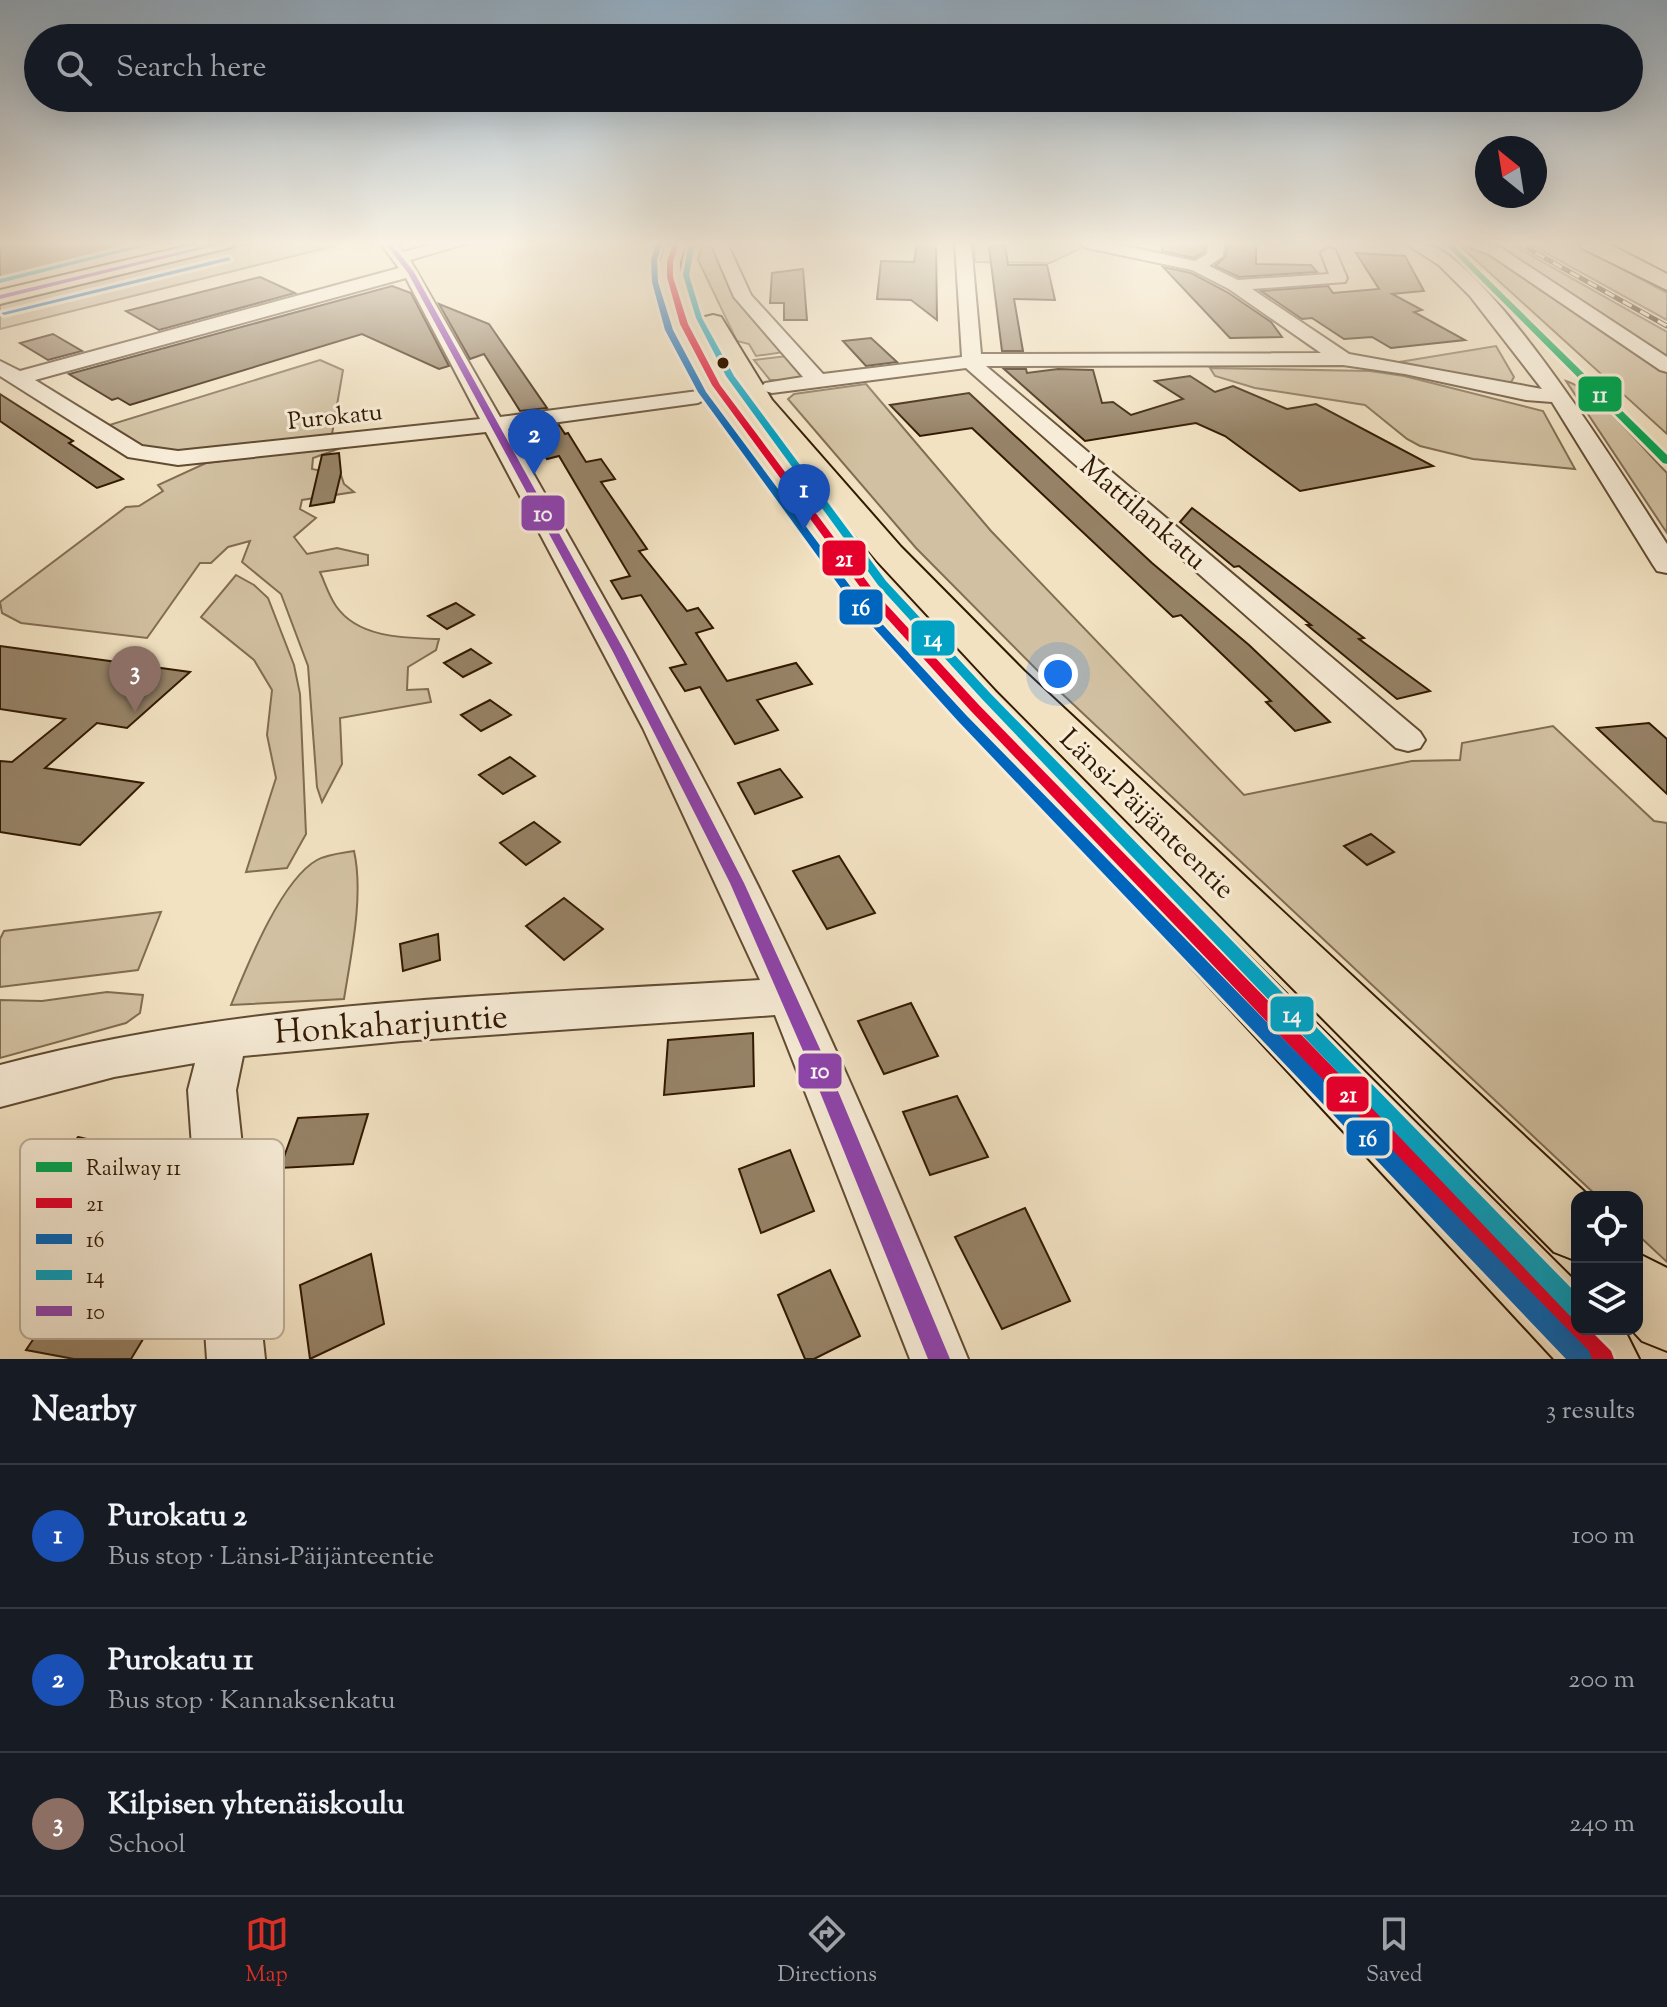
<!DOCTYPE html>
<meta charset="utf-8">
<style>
:root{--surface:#171b24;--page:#242831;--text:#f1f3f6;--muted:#9ea1a6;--line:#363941;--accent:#d93025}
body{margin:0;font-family:"Sorts Mill Goudy",serif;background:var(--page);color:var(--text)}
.controls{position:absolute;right:24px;bottom:24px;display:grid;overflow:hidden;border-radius:16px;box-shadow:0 8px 32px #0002}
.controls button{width:72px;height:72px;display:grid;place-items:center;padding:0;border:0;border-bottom:2px solid var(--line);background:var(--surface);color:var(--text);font:40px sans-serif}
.compass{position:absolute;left:1475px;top:136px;width:72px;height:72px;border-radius:50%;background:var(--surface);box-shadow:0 8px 32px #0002;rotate:330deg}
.you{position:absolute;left:1058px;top:674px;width:28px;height:28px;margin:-20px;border:6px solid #fff;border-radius:50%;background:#1a73e8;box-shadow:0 0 0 12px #1a73e833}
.badge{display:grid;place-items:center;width:52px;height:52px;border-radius:50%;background:var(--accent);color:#fff;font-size:26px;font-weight:700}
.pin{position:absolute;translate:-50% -66px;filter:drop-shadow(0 2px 4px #0008)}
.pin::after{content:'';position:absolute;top:42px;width:28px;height:24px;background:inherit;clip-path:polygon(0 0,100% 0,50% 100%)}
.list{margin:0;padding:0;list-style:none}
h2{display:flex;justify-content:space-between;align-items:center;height:104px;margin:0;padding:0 32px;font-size:34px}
h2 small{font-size:26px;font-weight:400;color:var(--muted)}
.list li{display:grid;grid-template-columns:52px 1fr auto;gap:24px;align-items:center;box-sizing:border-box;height:144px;padding:0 32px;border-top:2px solid var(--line)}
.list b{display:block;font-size:30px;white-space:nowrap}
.list p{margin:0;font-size:26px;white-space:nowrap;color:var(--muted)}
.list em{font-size:26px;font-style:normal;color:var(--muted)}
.icon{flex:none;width:44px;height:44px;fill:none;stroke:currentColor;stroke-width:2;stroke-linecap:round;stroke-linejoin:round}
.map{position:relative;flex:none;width:1667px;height:1359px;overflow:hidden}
.search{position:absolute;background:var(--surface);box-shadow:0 8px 32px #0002;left:24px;right:24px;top:24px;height:88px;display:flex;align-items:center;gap:20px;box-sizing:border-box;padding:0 28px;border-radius:44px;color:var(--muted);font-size:30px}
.sheet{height:536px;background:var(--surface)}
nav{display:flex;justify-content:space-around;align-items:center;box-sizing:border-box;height:112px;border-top:2px solid var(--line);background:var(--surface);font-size:22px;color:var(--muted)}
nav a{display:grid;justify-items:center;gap:4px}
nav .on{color:var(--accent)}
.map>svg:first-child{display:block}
.green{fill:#d1c0a1;stroke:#826c52;stroke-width:2}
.building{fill:#968266;stroke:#321902;stroke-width:2}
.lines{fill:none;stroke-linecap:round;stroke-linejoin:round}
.minor-casing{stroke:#624b32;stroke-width:4}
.major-casing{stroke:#321902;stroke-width:4}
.highway-casing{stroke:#321902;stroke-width:4}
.minor{fill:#f7ecd7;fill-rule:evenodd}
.major{fill:#f2e2c2;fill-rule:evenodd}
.highway{fill:#f2e2c2;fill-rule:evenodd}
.rail-casing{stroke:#321902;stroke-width:5}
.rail{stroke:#f7ecd7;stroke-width:3;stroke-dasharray:10;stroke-linecap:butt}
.bus-1-casing{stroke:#f7ecd7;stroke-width:6}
.bus-2-casing{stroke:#f7ecd7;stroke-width:6}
.bus-3-casing{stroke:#f7ecd7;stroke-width:6}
.bus-4-casing{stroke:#f7ecd7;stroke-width:6}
.bus-1{fill:#e4002b;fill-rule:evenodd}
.bus-2{fill:#0065bd;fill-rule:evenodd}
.bus-3{fill:#02a2c4;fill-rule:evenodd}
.bus-4{fill:#8e44ad;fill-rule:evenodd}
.rail-1-casing{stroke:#f7ecd7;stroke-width:6}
.rail-1{fill:#00a651;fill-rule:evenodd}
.bus-dot{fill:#321902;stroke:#f7ecd7;stroke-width:3}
.labels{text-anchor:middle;stroke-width:6;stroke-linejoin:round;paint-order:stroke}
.far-street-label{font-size:24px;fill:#321902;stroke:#f7ecd7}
.street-label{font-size:28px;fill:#321902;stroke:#f7ecd7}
.near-street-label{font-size:34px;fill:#321902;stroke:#f7ecd7}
.key{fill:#f7ecd7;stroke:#bcad97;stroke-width:2}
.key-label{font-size:22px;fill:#321902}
.line-badge{stroke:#f7ecd7;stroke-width:3}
.badge-label{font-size:22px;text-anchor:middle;font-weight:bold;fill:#fff}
</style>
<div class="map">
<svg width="1667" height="1359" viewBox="0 0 1667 1359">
<rect width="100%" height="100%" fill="#f2e2c2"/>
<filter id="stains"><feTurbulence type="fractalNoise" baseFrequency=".0025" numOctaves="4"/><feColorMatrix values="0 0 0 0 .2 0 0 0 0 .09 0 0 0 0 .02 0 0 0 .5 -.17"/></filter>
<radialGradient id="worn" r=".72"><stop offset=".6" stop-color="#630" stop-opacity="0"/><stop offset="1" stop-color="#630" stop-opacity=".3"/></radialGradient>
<g class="green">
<path d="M253,243H326L334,246L0,329V304Z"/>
<path d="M702,243H715L784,352L756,356L749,344L737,341L698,260Z"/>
<path d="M974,243H1072L1085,246L1050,263L975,262Z"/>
<path d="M1457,243H1509L1667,332V434Z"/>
<path d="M1528,243H1574L1667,293V320Z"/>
<path d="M1496,346L1514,377L1510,384L1399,362Z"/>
<path d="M787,356L807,375L792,380H770L754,360Z"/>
<path d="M320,360L343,370L331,440L181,454L140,448L106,426Z"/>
<path d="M1210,368L1370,371L1404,376L1543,411L1575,469L1473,459L1420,446L1407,439L1365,405L1255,388L1215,376Z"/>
<path d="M1566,381C1596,390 1643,449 1667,473V533Z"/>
<path d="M866,384L991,531L1244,795L1412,761L1460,760L1462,743L1553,726L1654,821L1667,823V1262L1637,1234V1197H1598L1041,674L916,548L788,399L794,394Z"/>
<path d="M342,445L341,448L313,458L312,469L341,475L344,484L354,492L302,500L300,509L316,518L294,537L307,554L337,548L368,555V565L320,572C325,583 329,596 336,606C358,638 404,638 439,639L436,650L408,667L407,690L428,689L431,702L340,718L342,764L322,802L317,787L308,666L281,594L242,562L250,541L228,547L211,563H200L147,638L21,623L2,613L0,602L126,507L139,506L163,491L158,485L206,463Z"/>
<path d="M236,575L254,585L268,598L294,665L300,694L306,834L287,868L246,872L276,778L267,735L272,690L254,660L201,617Z"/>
<path d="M354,851C364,895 351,955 344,999L231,1005C247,966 281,880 317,860C328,854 343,853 354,851Z"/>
<path d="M161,912L138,970L0,987V939L4,931Z"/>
<path d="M107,992L143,995L140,1013L126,1023L0,1058V1000L42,1001Z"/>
</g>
<g class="building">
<path d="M0,243H120L121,249L0,283Z"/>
<path d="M917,243H936L937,320L911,300L877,299L881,261L914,262Z"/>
<path d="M1162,243H1205L1204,252L1194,258L1162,251Z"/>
<path d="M1227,243H1256V264L1311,265L1317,272L1239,277L1215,266L1226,256Z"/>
<path d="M1005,245L1008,265H1047L1055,300L1014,299L1023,351H1002L989,247Z"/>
<path d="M1356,253L1405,256L1424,291L1392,294L1422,310L1414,312L1465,340L1391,348L1372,337L1344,339L1312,318L1302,319L1261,291L1328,286L1333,293L1379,289Z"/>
<path d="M1163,267L1191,273L1227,292L1271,322L1282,337L1230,338Z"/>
<path d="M803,269L807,320H784V303H770L772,273Z"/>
<path d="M260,277L295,293L159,330L126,311Z"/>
<path d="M392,286L411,293L449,366L439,369L362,334L130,405L118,398L112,400L69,374Z"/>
<path d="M439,304L489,324L547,408L520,411L484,354L470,359Z"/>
<path d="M53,334L82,351L48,360L20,343Z"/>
<path d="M871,338L897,362L866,366L843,341Z"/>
<path d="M1004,369H1026L1027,373L1058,369L1093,370L1102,403L1113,402L1131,415L1183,399L1155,381L1190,376L1215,392L1233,386L1287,409L1316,404L1433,466L1300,491L1225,436L1196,423L1085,441Z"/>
<path d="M969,393L1152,563L1249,645L1330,722L1295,731L1266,702L1271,701L1181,615L1173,617L972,428L920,436L890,405Z"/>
<path d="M0,394L73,441L69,443L123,479L97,488L0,421Z"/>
<path d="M559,425L565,434L568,433L586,462L601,459L615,479L601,482L647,549L639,551L687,611L698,608L713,628L696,633L727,681L796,663L812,684L757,700L778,730L735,744L700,687L685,691L670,668L686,664L641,595L622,599L611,581L630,576L559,456L547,459L529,429Z"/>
<path d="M339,453L341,473L334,502L310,506L322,455Z"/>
<path d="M1192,508L1364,638L1359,639L1430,691L1397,699L1307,625H1311L1239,566L1234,567L1180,522Z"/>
<path d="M456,603L474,615L447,629L428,616Z"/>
<path d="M0,646L190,672L127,728L97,723L45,768L143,783L80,845L0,832V761L12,762L65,719L0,709Z"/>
<path d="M471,649L491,663L463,677L444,663Z"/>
<path d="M490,700L511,715L481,731L461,715Z"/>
<path d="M1649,723L1667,739V794L1597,728Z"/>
<path d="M510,757L535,776L503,794L479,775Z"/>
<path d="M780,769L802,797L755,814L738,783Z"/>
<path d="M534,822L560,842L526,865L500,843Z"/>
<path d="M1371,834L1394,852L1367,865L1344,846Z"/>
<path d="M839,856L875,913L827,929L793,871Z"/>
<path d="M564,898L603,929L564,960L526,926Z"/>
<path d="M438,934L440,960L403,971L400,944Z"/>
<path d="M911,1003L938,1056L884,1074L858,1021Z"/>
<path d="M753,1033L754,1086L664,1095L668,1040Z"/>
<path d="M957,1096L988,1157L930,1175L903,1112Z"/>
<path d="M368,1114L353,1164L280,1168L298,1118Z"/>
<path d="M78,1137L161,1156L122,1208L36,1187Z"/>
<path d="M790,1150L814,1211L761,1233L739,1169Z"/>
<path d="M1025,1208L1070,1301L1002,1329L955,1237Z"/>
<path d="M371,1254L384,1324L310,1359L300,1285Z"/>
<path d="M830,1270L860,1336L814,1359H805L778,1295Z"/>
<path d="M71,1283L166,1301L131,1359H74L26,1350Z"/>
</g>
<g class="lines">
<defs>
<g id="minor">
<path d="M380,243H396L403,252L439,243H468L410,260L500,417L698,391L709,397L698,403L508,429C593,579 680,729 757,884C834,1039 902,1199 968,1359H910L775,1015L402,1041L243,1056L236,1090L265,1359H207L188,1090L195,1063L114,1077L0,1107V1065C247,999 506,996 760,980L643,728L486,432L178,465L128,457L0,376V361L20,371L399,268ZM406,278L480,419L178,451L142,446L35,380Z"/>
<path d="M711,243H727L751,295L823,374L962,357L955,243H971L981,354L1321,353L1229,289L1192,270L1087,248L1079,243H1111L1195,261L1207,254L1208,243H1224L1223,256L1209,266L1238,280L1329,274L1321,253L1329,248L1335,250L1347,278L1345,282L1252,289L1349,354L1542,389L1470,296L1439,265L1405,243C1411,243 1418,242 1424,243C1487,256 1629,485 1667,544V573L1657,571L1653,565L1552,402L1526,400L1405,374L1343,365L986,366L1420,732L1425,740L1420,748L1408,751L1396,748L966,368L772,393L765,391L761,387L765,383L803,377L734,297Z"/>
<path d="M1459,243H1485L1501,248L1667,357V372L1660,370L1489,254Z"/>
</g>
<g id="major">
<path d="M199,243H235L232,247L0,304V290Z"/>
<path d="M666,243H686L680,262L681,277L696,324L728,383L883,585L989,698L1577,1283V1329H1624L1639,1359H1554L959,716L857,601L703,385L672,324L659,277L660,262Z"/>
<path d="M713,315L721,317L772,400L901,547L1024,671L1590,1197H1577V1261L1554,1252L996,689L877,561L751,410L701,322L705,317Z"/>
<path d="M1637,1253L1667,1268V1351L1642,1341L1631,1329H1637Z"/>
</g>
<path id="highway" d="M1579,243H1607L1667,274V290L1582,248Z"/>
</defs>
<use href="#minor" class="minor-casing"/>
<use href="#major" class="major-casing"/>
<use href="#highway" class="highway-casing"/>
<use href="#minor" class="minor"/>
<use href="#major" class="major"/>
<use href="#highway" class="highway"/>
<defs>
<path id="rail" d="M1518,243L1667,326"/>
</defs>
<use href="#rail" class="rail-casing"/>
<use href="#rail" class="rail"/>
<defs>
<path id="bus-1" d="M673,243H679L673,262V277L688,324L720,385L874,591L978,704L1577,1317V1329H1589L1611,1351L1614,1359H1588L970,710L866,595L712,385L680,324L667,277V262Z"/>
<g id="bus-2">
<path d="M656,243H662L657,260L658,282L673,330L706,392L862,602L966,715L1589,1351L1592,1359H1566L958,721L854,606L698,392L665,330L652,282L651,260Z"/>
<path d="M229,257L231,260L4,315L1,313Z"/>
</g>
<g id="bus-3">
<path d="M147,243H158L0,283V279Z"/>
<path d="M691,246L694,248L689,275L702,318L734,376L886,581L990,693L1577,1294V1319L1570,1316L982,699L878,585L726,376L696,318L683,275L688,248Z"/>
</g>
<g id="bus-4">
<path d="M216,243H227L0,299V295Z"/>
<path d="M385,243H391L414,272L625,652L744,883L825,1060L950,1359H928L807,1060L730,883L613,652L408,273Z"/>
</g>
</defs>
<use href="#bus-1" class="bus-1-casing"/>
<use href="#bus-2" class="bus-2-casing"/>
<use href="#bus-3" class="bus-3-casing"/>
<use href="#bus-4" class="bus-4-casing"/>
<use href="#bus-1" class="bus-1"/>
<use href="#bus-2" class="bus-2"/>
<use href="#bus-3" class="bus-3"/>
<use href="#bus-4" class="bus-4"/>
<defs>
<path id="rail-1" d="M1444,243H1451L1667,455V464L1663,463Z"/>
</defs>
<use href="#rail-1" class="rail-1-casing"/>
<use href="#rail-1" class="rail-1"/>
</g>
<linearGradient id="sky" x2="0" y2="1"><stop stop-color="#92abbf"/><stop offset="0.56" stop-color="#f9f2e4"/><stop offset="1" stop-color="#f9f2e4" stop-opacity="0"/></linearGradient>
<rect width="1667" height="434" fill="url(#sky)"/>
<circle class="bus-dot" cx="723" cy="363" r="7"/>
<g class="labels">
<g class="far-street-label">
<text transform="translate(335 416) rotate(-6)" y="8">Purokatu</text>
</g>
<g class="street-label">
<text transform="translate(1144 512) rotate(41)" y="10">Mattilankatu</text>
<text transform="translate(1148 813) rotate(44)" y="10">Länsi-Päijänteentie</text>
</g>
<g class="near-street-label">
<text transform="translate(391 1023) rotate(-4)" y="12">Honkaharjuntie</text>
</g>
</g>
<rect x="20" y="1139" width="264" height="200" rx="12" class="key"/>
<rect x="36" y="1162" width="36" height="10" fill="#00a651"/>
<rect x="36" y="1198" width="36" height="10" fill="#e4002b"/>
<rect x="36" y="1234" width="36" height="10" fill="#0065bd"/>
<rect x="36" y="1270" width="36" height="10" fill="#02a2c4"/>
<rect x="36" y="1306" width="36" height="10" fill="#8e44ad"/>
<g class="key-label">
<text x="86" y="1175">Railway 11</text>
<text x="86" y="1211">21</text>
<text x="86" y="1247">16</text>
<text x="86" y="1283">14</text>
<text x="86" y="1319">10</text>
</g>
<g class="line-badge">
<rect x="1577" y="375" width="46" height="38" rx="8" fill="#00a651"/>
<rect x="520" y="494" width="46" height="38" rx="8" fill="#8e44ad"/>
<rect x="821" y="539" width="46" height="38" rx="8" fill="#e4002b"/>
<rect x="838" y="588" width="46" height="38" rx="8" fill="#0065bd"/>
<rect x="910" y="619" width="46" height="38" rx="8" fill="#02a2c4"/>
<rect x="1269" y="995" width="46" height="38" rx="8" fill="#02a2c4"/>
<rect x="797" y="1052" width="46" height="38" rx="8" fill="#8e44ad"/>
<rect x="1325" y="1075" width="45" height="38" rx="8" fill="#e4002b"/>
<rect x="1345" y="1119" width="46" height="38" rx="8" fill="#0065bd"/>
</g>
<g class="badge-label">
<text x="1600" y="402">11</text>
<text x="543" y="521">10</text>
<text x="844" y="566">21</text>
<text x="861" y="615">16</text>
<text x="933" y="646">14</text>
<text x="1292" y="1022">14</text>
<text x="820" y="1078">10</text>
<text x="1348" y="1102">21</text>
<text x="1368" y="1146">16</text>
</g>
<rect width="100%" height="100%" filter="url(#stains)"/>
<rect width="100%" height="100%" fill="url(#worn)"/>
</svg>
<div class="controls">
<button><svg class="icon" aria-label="locate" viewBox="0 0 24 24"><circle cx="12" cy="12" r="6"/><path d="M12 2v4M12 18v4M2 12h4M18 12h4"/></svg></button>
<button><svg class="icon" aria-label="layers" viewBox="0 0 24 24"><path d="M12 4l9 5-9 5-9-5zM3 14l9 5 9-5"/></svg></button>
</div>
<svg class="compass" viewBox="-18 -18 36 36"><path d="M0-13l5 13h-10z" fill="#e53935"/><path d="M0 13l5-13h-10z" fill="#9ea1a6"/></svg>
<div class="you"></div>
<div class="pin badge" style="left:804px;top:530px;background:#1a4fb4">1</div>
<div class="pin badge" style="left:534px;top:475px;background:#1a4fb4">2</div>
<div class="pin badge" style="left:135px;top:712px;background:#8d6e63">3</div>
<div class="search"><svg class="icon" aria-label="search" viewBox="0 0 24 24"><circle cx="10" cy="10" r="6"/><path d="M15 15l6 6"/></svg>Search here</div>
</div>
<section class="sheet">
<h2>Nearby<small>3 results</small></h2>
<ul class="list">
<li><span class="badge" style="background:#1a4fb4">1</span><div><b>Purokatu 2</b><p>Bus stop · Länsi-Päijänteentie</p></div><em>100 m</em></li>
<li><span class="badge" style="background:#1a4fb4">2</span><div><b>Purokatu 11</b><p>Bus stop · Kannaksenkatu</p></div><em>200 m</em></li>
<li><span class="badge" style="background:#8d6e63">3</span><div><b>Kilpisen yhtenäiskoulu</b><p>School</p></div><em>240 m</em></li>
</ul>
</section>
<nav>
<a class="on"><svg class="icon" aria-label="map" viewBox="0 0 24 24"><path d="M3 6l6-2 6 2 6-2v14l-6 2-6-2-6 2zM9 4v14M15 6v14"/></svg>Map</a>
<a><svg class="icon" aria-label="directions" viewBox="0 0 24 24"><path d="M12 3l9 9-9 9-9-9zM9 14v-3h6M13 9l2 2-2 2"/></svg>Directions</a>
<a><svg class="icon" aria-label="saved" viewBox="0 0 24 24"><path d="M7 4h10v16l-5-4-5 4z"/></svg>Saved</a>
</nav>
